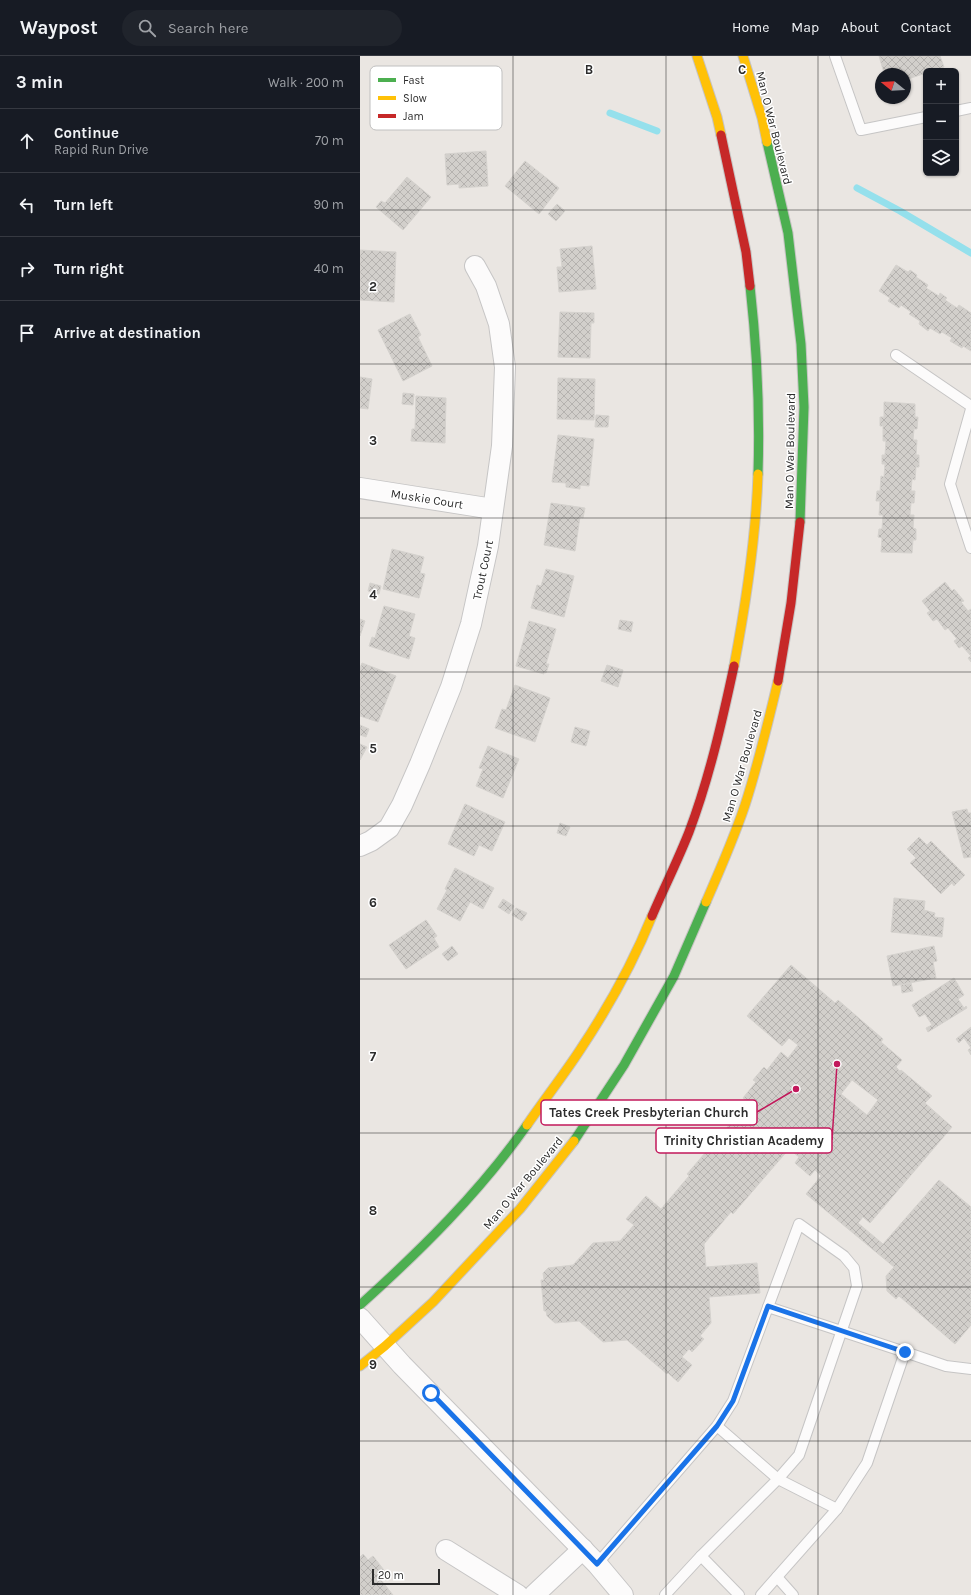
<!DOCTYPE html>
<meta charset="utf-8">
<style>
:root{--surface:#171b24;--page:#20242c;--text:#f1f3f6;--muted:#9ea1a6;--line:#363941}
body{margin:0;font-family:Karla,sans-serif;background:var(--page);color:var(--text)}
.controls{position:absolute;right:12px;top:12px;display:grid;overflow:hidden;border-radius:6px;box-shadow:0 1px 3px #0004}
.controls button{width:36px;height:36px;display:grid;place-items:center;padding:0;border:0;border-bottom:1px solid var(--line);background:var(--surface);color:var(--text);font:20px sans-serif}
.compass{position:absolute;left:515px;top:12px;width:36px;height:36px;border-radius:50%;background:var(--surface);box-shadow:0 1px 3px #0004;rotate:288deg}
.scale{position:absolute;left:12px;bottom:10px;width:68px;box-sizing:border-box;padding-left:4px;border:2px solid #2d2d2d;border-top:0;font-size:11px;line-height:14px;white-space:nowrap;color:#2d2d2d;-webkit-text-stroke:3px #fff;paint-order:stroke}
.stop{position:absolute;width:12px;height:12px;margin:-9px;border:3px solid #1a73e8;border-radius:50%;background:#fff}
.stop.end{background:#1a73e8;border-color:#fff;box-shadow:0 1px 4px #0008}
.list{margin:0;padding:0;list-style:none}
h2{display:flex;justify-content:space-between;align-items:center;height:52px;margin:0;padding:0 16px;font-size:17px}
h2 small{font-size:13px;font-weight:400;color:var(--muted)}
.list li{display:grid;grid-template-columns:26px 1fr auto;gap:12px;align-items:center;box-sizing:border-box;height:64px;padding:0 16px;border-top:1px solid var(--line)}
.list b{display:block;font-size:15px;white-space:nowrap}
.list p{margin:0;font-size:13px;white-space:nowrap;color:var(--muted)}
.list em{font-size:13px;font-style:normal;color:var(--muted)}
.icon{flex:none;width:22px;height:22px;fill:none;stroke:currentColor;stroke-width:2;stroke-linecap:round;stroke-linejoin:round}
.map{position:relative;flex:none;width:611px;height:1539px;overflow:hidden}
header{display:flex;align-items:center;gap:24px;box-sizing:border-box;height:56px;padding:0 20px;background:var(--surface);border-bottom:1px solid var(--line)}
header strong{font-size:19px}
nav{display:flex;gap:22px;margin-inline-start:auto;font-size:14px}
.search{width:280px;height:36px;background:var(--page);display:flex;align-items:center;gap:10px;box-sizing:border-box;padding:0 14px;border-radius:22px;color:var(--muted);font-size:15px}
main{display:flex}
aside{flex:1;background:var(--surface)}
.map>svg:first-child{display:block}
.lines{fill:none;stroke-linecap:round;stroke-linejoin:round}
.stream{stroke:#95e0ec;stroke-width:7}
.building{fill:url(#building-cross-hatch);stroke:#d5d2ce;fill-rule:evenodd}
.lane-casing{stroke:#c6c5c5;stroke-width:12}
.street-casing{stroke:#c6c5c5;stroke-width:22}
.fast-casing{stroke:#c6c4c3;stroke-width:11}
.slow-casing{stroke:#c6c4c3;stroke-width:11}
.jam-casing{stroke:#c6c4c3;stroke-width:11}
.lane{stroke:#fcfbfb;stroke-width:10}
.street{stroke:#fcfbfb;stroke-width:20}
.fast{stroke:#4caf50;stroke-width:9}
.slow{stroke:#ffc107;stroke-width:9}
.jam{stroke:#c62828;stroke-width:9}
.route{stroke:#1a73e8;stroke-width:5}
.grid{fill:none;stroke:#2d2d2d;stroke-width:1;stroke-opacity:0.55}
.labels{text-anchor:middle;stroke-width:3;stroke-linejoin:round;paint-order:stroke}
.street-label{font-size:12px;fill:#2d2d2d;stroke:#fff}
.key{fill:#fff;stroke:#c0c0c0;stroke-width:1}
.key-label{font-size:11px;fill:#2d2d2d}
.grid-label{font-size:13px;text-anchor:middle;font-weight:bold;fill:#2d2d2d;stroke:#fff;stroke-width:3;stroke-linejoin:round;paint-order:stroke}
.leader{fill:none;stroke:#c2185b;stroke-width:1.5}
.callout-dot{fill:#c2185b;stroke:#fff;stroke-width:1.5}
.callout{fill:#fff;stroke:#c2185b;stroke-width:1.5}
.callout-label{font-size:13px;text-anchor:middle;font-weight:bold;fill:#2d2d2d}
</style>
<header>
<strong>Waypost</strong>
<div class="search"><svg class="icon" aria-label="search" viewBox="0 0 24 24"><circle cx="10" cy="10" r="6"/><path d="M15 15l6 6"/></svg>Search here</div>
<nav><a>Home</a><a>Map</a><a>About</a><a>Contact</a></nav>
</header>
<main>
<aside>
<h2>3 min<small>Walk · 200 m</small></h2>
<ul class="list">
<li><svg class="icon" aria-label="ahead" viewBox="0 0 24 24"><path d="M12 20V5M6 11l6-6 6 6"/></svg><div><b>Continue</b><p>Rapid Run Drive</p></div><em>70 m</em></li>
<li><svg class="icon" aria-label="left" viewBox="0 0 24 24"><path d="M17 20v-9H6M10 6l-5 5 5 5"/></svg><div><b>Turn left</b></div><em>90 m</em></li>
<li><svg class="icon" aria-label="right" viewBox="0 0 24 24"><path d="M7 20v-9h11M14 6l5 5-5 5"/></svg><div><b>Turn right</b></div><em>40 m</em></li>
<li><svg class="icon" aria-label="arrive" viewBox="0 0 24 24"><path d="M6 21V4h12l-3 4 3 4H6"/></svg><div><b>Arrive at destination</b></div></li>
</ul>
</aside>
<div class="map">
<svg width="611" height="1539" viewBox="0 0 611 1539">
<defs>
<pattern id="building-cross-hatch" width="8" height="8" patternUnits="userSpaceOnUse"><rect width="8" height="8" fill="#d2cfcb"/><path d="M0 0l8 8M0 8l8-8" fill="none" stroke="#b5b2af"/></pattern>
</defs>
<rect width="100%" height="100%" fill="#eae6e2"/>
<g class="lines">
<g class="stream">
<path d="M250,57L297,75"/>
<path d="M497,132L540,155L611,197"/>
</g>
</g>
<g class="building">
<path d="M519,0H580L584,11L572,15H566V17L545,24V18H530L529,15L524,17Z"/>
<path d="M126,95L128,130L99,132V128L87,129L85,98Z"/>
<path d="M165,105L199,132L179,158L145,130Z"/>
<path d="M47,121L71,141L43,174L16,151L21,145L25,147Z"/>
<path d="M197,148L205,155L196,165L188,158Z"/>
<path d="M232,190L236,233L199,236L197,211H202L200,193Z"/>
<path d="M0,194L36,196L34,246L0,244Z"/>
<path d="M536,209L548,216L550,214L557,219L556,221L568,229L566,232L579,240L580,237L587,242L585,244L597,252L599,249L611,257V295L603,290L602,292L590,285L592,282L582,276L580,278L570,272L568,275L559,268L560,265L549,258L551,256L541,249L539,252L528,245L530,242L519,235Z"/>
<path d="M200,256L234,257V267H231L230,302L198,301Z"/>
<path d="M50,258L61,279L58,281L72,310L43,325L18,274Z"/>
<path d="M0,321L12,323L8,353L0,352Z"/>
<path d="M198,322L235,323L234,364L197,363Z"/>
<path d="M43,337L54,338L53,349L42,348Z"/>
<path d="M56,340L86,342L85,387L51,385L52,373H55Z"/>
<path d="M524,346L555,348V361H558L557,373H554L553,384H557L556,399H559V411H556L555,424L552,423L551,435H555L554,447H551L550,459H554L553,472L556,473V484H553L552,497L521,496L522,482L518,481L519,473H522L523,459H519L520,445H516L517,435H520L521,420L524,421L525,408H522V399H525L526,385H523V370H520V361H524Z"/>
<path d="M236,359L249,360L248,371H235Z"/>
<path d="M198,379L234,383L229,430L220,429V433L206,431V427L192,426Z"/>
<path d="M191,447L225,452L223,462L220,461L215,495L184,489Z"/>
<path d="M32,493L64,501L60,517L65,518L59,542L23,533Z"/>
<path d="M186,513L214,520L204,561L171,552L177,529L181,530Z"/>
<path d="M585,526L592,535L594,533L604,545L601,546L608,555L611,553V606L608,602L611,600L602,590L599,592L594,585L597,583L588,572L585,574L577,563L573,565L567,557L570,555L562,545Z"/>
<path d="M10,527L21,530L19,538L8,535Z"/>
<path d="M24,550L55,558L49,580L55,582L49,603L9,590L12,581L15,582Z"/>
<path d="M0,563L5,565L0,580Z"/>
<path d="M260,564L273,566L271,576L258,573Z"/>
<path d="M169,565L196,573L186,608H189L186,617L184,616V618L156,610Z"/>
<path d="M2,607L36,620L18,666L0,660V612Z"/>
<path d="M247,609L263,614L258,631L241,625Z"/>
<path d="M155,629L190,642L175,686L135,672L142,653L146,654Z"/>
<path d="M0,669L9,673L6,681L0,679Z"/>
<path d="M215,671L230,675L226,690L211,686Z"/>
<path d="M0,688L7,691L0,704Z"/>
<path d="M128,690L159,703L143,742L116,730L123,713L119,712Z"/>
<path d="M105,748L145,766L132,795L119,789L114,800L88,788Z"/>
<path d="M607,753L608,757H611V801L604,802L592,756Z"/>
<path d="M200,767L210,771L206,780L197,777Z"/>
<path d="M559,781L567,789L571,785L605,819L594,830L592,827L581,838L550,807L556,802L547,793Z"/>
<path d="M95,812L134,832L123,853L110,846L100,865L77,853L87,834L85,833Z"/>
<path d="M534,842L565,845L564,854L575,857L574,861L584,862L582,881L531,876Z"/>
<path d="M143,843L154,850L149,858L138,851Z"/>
<path d="M156,852L167,857L162,865L152,859Z"/>
<path d="M66,864L77,880L74,882L79,891L46,913L29,889Z"/>
<path d="M92,890L98,898L88,905L82,898Z"/>
<path d="M574,890L577,905L573,906L576,922L533,930L527,900Z"/>
<path d="M431,909L475,947L478,944L523,983L521,986L542,1004L536,1011L540,1015L541,1014L572,1040L565,1047L592,1071L510,1167L503,1161L498,1167L523,1188L579,1124L611,1151V1269L595,1288L539,1240L536,1243L527,1235L526,1220L534,1211L446,1138L461,1120L455,1114L450,1120L435,1107L439,1101L429,1093L373,1158L371,1156L344,1188L346,1211L397,1207L400,1237L349,1241L351,1267L340,1280L344,1283L332,1296L329,1293L322,1301L332,1309L318,1326L308,1317L307,1318L267,1284L243,1286L219,1265L195,1267L187,1260L186,1255H184L181,1224H184L183,1217L188,1212L213,1209L233,1187L260,1185L274,1169L266,1163L286,1140L301,1153L329,1120L327,1118L388,1047L383,1042L396,1026L393,1024L404,1011L407,1014L421,996L428,1002L438,989L429,982L422,990L387,960ZM492,1024L518,1044L507,1059L481,1038Z"/>
<path d="M594,922L604,939L598,943L604,952L606,950L607,952L568,976L566,972L572,969L565,958L559,961L552,949Z"/>
<path d="M551,927L553,935L542,937L541,929Z"/>
<path d="M611,971V999L608,994L611,992L604,982L599,987L596,983Z"/>
<path d="M3,1498L8,1504L13,1500L27,1518L21,1524L33,1539H0V1501Z"/>
</g>
<g class="lines">
<defs>
<g id="lane">
<path d="M475,0L501,74L566,61"/>
<path d="M596,55L611,52"/>
<path d="M536,299L611,350"/>
<path d="M611,353L590,428L611,492"/>
<path d="M545,1296L586,1310L611,1313"/>
<path d="M357,1370L418,1423L477,1453"/>
<path d="M341,1500L379,1539"/>
<path d="M237,1508L357,1370L373,1345L408,1251L545,1296L507,1407L477,1453L401,1539"/>
<path d="M417,1521L433,1539"/>
<path d="M305,1539L341,1500L418,1423L439,1399L497,1230L494,1212L484,1200L439,1168L408,1251"/>
</g>
<g id="street">
<path d="M0,432L133,453"/>
<path d="M0,790L11,785L29,772L42,749L60,708L91,631L111,568L128,490L142,390L145,311L139,268L126,230L115,210"/>
<path d="M0,1262L42,1309L237,1508L263,1539"/>
<path d="M86,1494L158,1539"/>
<path d="M174,1539L223,1493"/>
</g>
<g id="fast">
<path d="M407,86L428,177L441,288L444,351L440,466"/>
<path d="M390,230C397,293 400,356 398,418"/>
<path d="M214,1085L264,1009L314,920L346,846"/>
<path d="M0,1249C61,1194 119,1137 167,1069"/>
</g>
<g id="slow">
<path d="M337,0L357,61L361,79"/>
<path d="M383,0L402,62L407,86"/>
<path d="M374,610C386,547 396,482 398,418"/>
<path d="M346,846C360,814 374,782 385,749C398,709 408,667 418,625"/>
<path d="M167,1069C184,1044 203,1020 220,994C248,952 273,907 292,860"/>
<path d="M0,1310L25,1290L73,1246L160,1153L214,1085"/>
</g>
<g id="jam">
<path d="M361,79L386,196L390,230"/>
<path d="M418,625L431,547L440,466"/>
<path d="M292,860C304,832 318,804 329,776C349,723 362,666 374,610"/>
</g>
</defs>
<use href="#lane" class="lane-casing"/>
<use href="#street" class="street-casing"/>
<use href="#fast" class="fast-casing"/>
<use href="#slow" class="slow-casing"/>
<use href="#jam" class="jam-casing"/>
<use href="#lane" class="lane"/>
<use href="#street" class="street"/>
<use href="#fast" class="fast"/>
<use href="#slow" class="slow"/>
<use href="#jam" class="jam"/>
</g>
<g class="lines">
<path class="route" d="M71,1337L237,1508L357,1370L373,1345L408,1250L545,1296"/>
</g>
<path class="grid" d="M153,0V1539M306,0V1539M458,0V1539M0,154H611M0,308H611M0,462H611M0,616H611M0,770H611M0,923H611M0,1077H611M0,1231H611M0,1385H611"/>
<g class="labels">
<g class="street-label">
<text transform="translate(414 72) rotate(76)" y="4">Man O War Boulevard</text>
<text transform="translate(430 395) rotate(-89)" y="4">Man O War Boulevard</text>
<text transform="translate(67 443) rotate(9)" y="4">Muskie Court</text>
<text transform="translate(123 514) rotate(-78)" y="4">Trout Court</text>
<text transform="translate(382 710) rotate(-74)" y="4">Man O War Boulevard</text>
<text transform="translate(163 1127) rotate(-50)" y="4">Man O War Boulevard</text>
</g>
</g>
<rect x="10" y="10" width="132" height="64" rx="6" class="key"/>
<rect x="18" y="22" width="18" height="4" fill="#4caf50"/>
<rect x="18" y="40" width="18" height="4" fill="#ffc107"/>
<rect x="18" y="58" width="18" height="4" fill="#c62828"/>
<g class="key-label">
<text x="43" y="28">Fast</text>
<text x="43" y="46">Slow</text>
<text x="43" y="64">Jam</text>
</g>
<g class="grid-label">
<text x="229" y="18">B</text>
<text x="382" y="18">C</text>
<text x="13" y="235">2</text>
<text x="13" y="389">3</text>
<text x="13" y="543">4</text>
<text x="13" y="697">5</text>
<text x="13" y="851">6</text>
<text x="13" y="1005">7</text>
<text x="13" y="1159">8</text>
<text x="13" y="1313">9</text>
</g>
<path class="leader" d="M436 1033L397 1056M477 1008L472 1084"/>
<g class="callout-dot">
<circle cx="436" cy="1033" r="4"/>
<circle cx="477" cy="1008" r="4"/>
</g>
<g class="callout">
<rect x="181" y="1044" width="216" height="25" rx="4"/>
<rect x="296" y="1072" width="176" height="25" rx="4"/>
</g>
<g class="callout-label">
<text x="289" y="1061">Tates Creek Presbyterian Church</text>
<text x="384" y="1089">Trinity Christian Academy</text>
</g>
</svg>
<div class="controls">
<button>+</button>
<button>−</button>
<button><svg class="icon" aria-label="layers" viewBox="0 0 24 24"><path d="M12 4l9 5-9 5-9-5zM3 14l9 5 9-5"/></svg></button>
</div>
<svg class="compass" viewBox="-18 -18 36 36"><path d="M0-13l5 13h-10z" fill="#e53935"/><path d="M0 13l5-13h-10z" fill="#9ea1a6"/></svg>
<div class="scale">20 m</div>
<div class="stop" style="left:71px;top:1337px"></div>
<div class="stop end" style="left:545px;top:1296px"></div>
</div>
</main>
